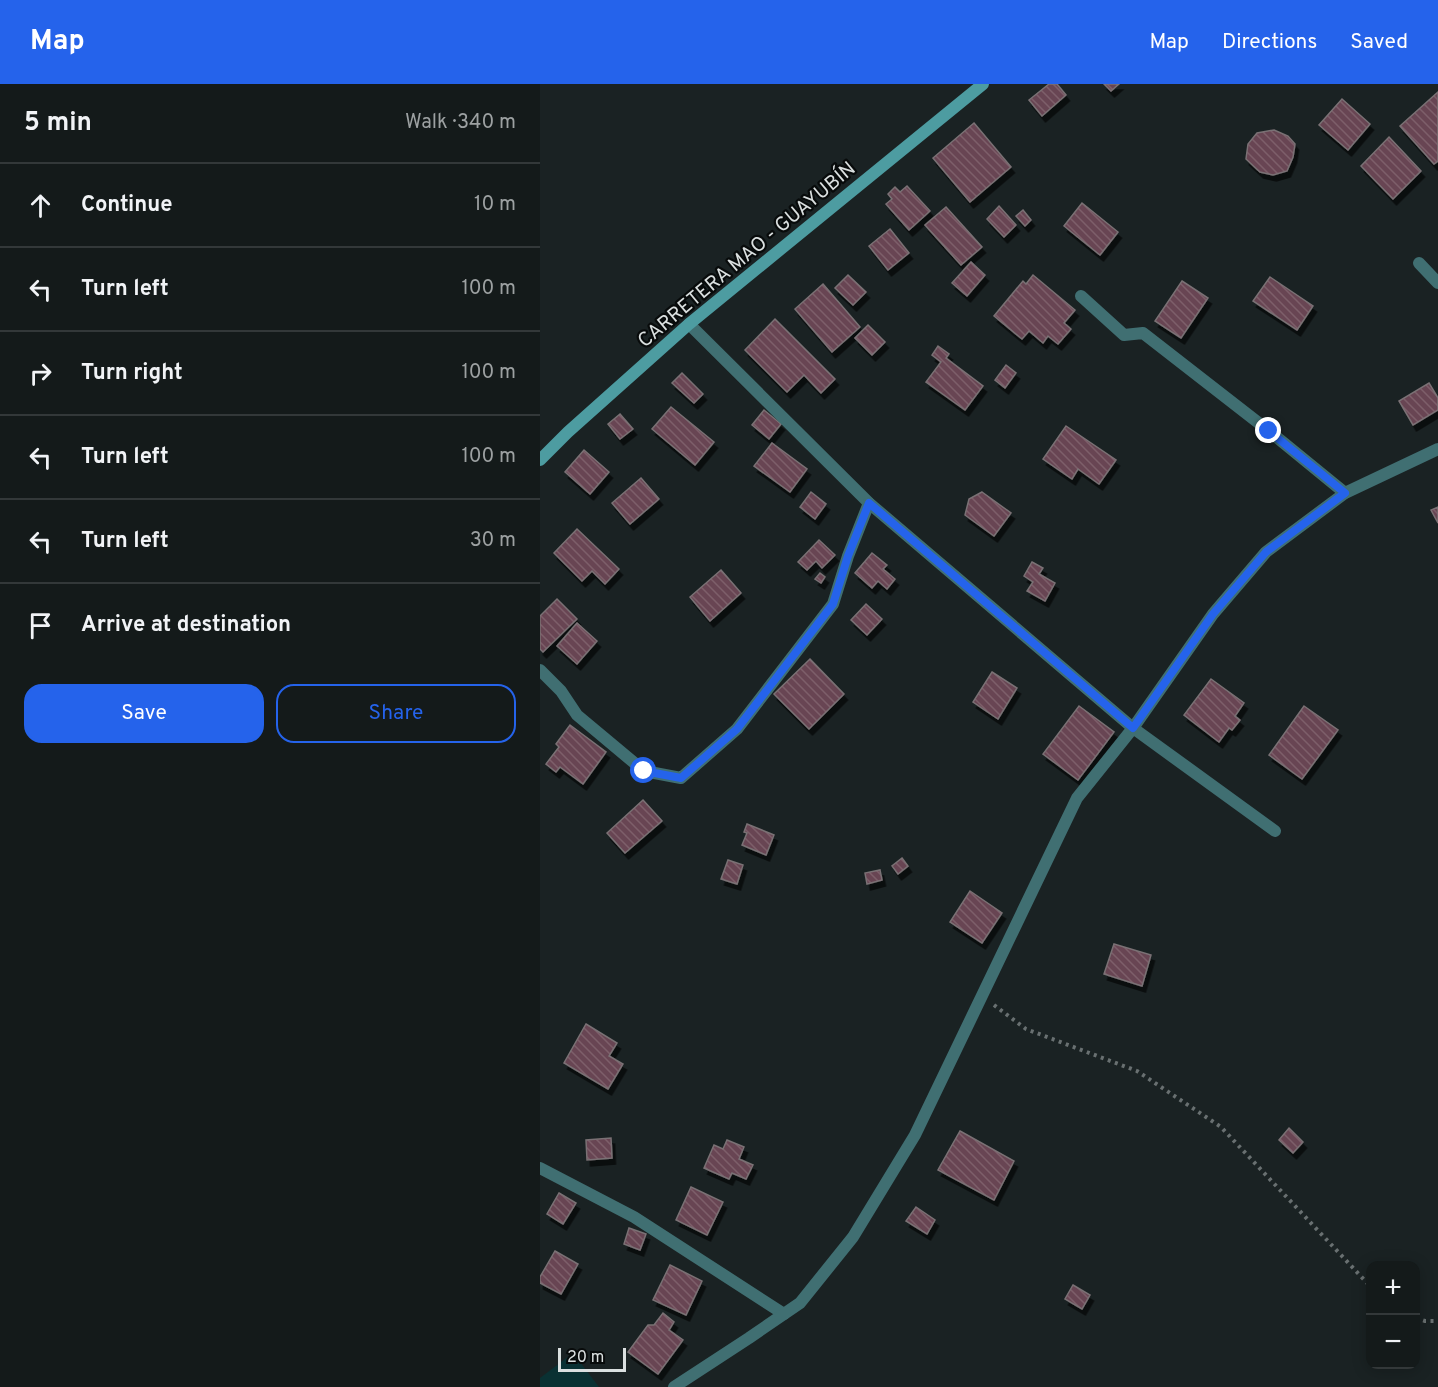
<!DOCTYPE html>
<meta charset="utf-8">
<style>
:root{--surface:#141a1a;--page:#1d2323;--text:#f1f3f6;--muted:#9da1a2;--line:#333839;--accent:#2563eb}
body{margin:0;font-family:Overpass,sans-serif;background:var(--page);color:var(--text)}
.controls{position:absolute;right:18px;bottom:18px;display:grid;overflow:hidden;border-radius:12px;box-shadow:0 3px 15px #0003}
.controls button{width:54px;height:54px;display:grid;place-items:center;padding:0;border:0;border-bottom:2px solid var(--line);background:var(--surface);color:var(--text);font:30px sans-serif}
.scale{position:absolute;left:18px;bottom:15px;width:68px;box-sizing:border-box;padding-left:6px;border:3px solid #dbe0e0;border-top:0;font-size:16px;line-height:21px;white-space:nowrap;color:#dbe0e0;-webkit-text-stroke:4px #080b0b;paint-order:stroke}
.stop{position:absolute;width:18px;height:18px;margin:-14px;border:4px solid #2563eb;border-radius:50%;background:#fff}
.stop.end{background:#2563eb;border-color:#fff;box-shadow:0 2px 6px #0008}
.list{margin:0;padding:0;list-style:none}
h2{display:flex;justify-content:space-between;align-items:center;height:78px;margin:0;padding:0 24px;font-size:26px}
h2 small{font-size:20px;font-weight:400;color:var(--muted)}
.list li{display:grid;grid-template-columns:39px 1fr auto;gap:18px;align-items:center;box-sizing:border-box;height:84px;padding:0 24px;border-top:2px solid var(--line)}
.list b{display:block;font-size:22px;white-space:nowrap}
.list em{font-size:20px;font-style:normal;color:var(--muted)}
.actions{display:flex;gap:12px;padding:18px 24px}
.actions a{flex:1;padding:14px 0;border:2px solid var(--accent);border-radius:18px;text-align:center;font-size:21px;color:var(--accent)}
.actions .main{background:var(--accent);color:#fff}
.icon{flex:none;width:33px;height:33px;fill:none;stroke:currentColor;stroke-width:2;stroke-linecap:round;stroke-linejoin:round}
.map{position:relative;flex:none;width:898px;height:1303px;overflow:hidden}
header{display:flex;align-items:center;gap:36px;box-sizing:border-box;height:84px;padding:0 30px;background:var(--accent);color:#fff}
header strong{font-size:28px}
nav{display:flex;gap:33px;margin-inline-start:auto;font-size:21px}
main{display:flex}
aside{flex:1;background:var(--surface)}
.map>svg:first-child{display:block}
.grass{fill:#0a3133}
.building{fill:url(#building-back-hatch);stroke:#7a7174;stroke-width:1.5;filter:url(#shadow)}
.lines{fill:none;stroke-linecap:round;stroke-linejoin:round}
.path{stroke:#697071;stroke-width:4;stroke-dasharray:3 4.5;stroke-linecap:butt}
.street{stroke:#406f72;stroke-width:12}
.secondary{stroke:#4d9ca1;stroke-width:12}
.route{stroke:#2563eb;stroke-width:8}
.labels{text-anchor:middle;stroke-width:4.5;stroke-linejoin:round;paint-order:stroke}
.street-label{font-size:20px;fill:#dbe0e0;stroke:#080b0b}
</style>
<header>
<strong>Map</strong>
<nav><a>Map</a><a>Directions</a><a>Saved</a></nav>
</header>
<main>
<aside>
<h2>5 min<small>Walk · 340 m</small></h2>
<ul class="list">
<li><svg class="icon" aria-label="ahead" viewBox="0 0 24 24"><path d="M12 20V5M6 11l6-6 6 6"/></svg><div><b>Continue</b></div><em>10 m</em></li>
<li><svg class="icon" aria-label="left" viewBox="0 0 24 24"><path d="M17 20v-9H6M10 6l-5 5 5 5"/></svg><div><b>Turn left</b></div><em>100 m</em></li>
<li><svg class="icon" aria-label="right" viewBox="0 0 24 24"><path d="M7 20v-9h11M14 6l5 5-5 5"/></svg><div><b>Turn right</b></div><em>100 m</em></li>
<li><svg class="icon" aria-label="left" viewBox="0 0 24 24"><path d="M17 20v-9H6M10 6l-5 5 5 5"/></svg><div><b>Turn left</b></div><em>100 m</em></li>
<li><svg class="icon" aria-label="left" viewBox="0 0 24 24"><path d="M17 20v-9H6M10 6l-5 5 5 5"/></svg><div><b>Turn left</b></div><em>30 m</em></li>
<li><svg class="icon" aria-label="arrive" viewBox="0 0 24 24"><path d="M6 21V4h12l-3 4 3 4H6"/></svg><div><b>Arrive at destination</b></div></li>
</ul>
<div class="actions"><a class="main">Save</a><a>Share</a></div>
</aside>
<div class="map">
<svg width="898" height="1303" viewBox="0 0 898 1303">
<defs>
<pattern id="building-back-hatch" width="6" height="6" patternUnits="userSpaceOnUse" patternTransform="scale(1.5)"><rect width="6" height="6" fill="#684452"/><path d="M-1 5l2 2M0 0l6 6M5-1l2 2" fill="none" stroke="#7d5f6b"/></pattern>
<filter id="shadow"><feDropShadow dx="3.5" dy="6" stdDeviation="0" flood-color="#0009"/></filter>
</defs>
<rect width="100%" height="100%" fill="#1a2223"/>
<path class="grass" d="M33,1269L59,1303H0V1294Z"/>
<g class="building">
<path d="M509,0H517L526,11L502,32L489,16Z"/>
<path d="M564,0H579L571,7Z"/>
<path d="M898,8V77L894,80L860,42Z"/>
<path d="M802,15L830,40L808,66L779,41Z"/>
<path d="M434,39L471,83L430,118L393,74Z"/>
<path d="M734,46L748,52L755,60L753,73L747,87L733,91L720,88L706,75L708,60L717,49Z"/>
<path d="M849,53L881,87L853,115L821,82Z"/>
<path d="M367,102L390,127L369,146L346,120L352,115L348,110L355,103L360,108Z"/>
<path d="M542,119L578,148L560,171L524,142Z"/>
<path d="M459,122L476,141L464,153L447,135Z"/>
<path d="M406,123L442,163L421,181L385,141Z"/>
<path d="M483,126L491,136L485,142L476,132Z"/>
<path d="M350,145L369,169L348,186L329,162Z"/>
<path d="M431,178L445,191L427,212L412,199Z"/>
<path d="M308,191L326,208L313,221L295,204Z"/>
<path d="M493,191L535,226L524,239L531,245L518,260L508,252L503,259L489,247L482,255L454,232L483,197L486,200Z"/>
<path d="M730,193L773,222L757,246L713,217Z"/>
<path d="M642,197L668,214L641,254L615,237Z"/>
<path d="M283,200L320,243L292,268L255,225Z"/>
<path d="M235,235L295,295L281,309L264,291L247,308L205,266Z"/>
<path d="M328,241L345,258L332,271L315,254Z"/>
<path d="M398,262L409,270L406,274L443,302L425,326L386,298L401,278L392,271Z"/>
<path d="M466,281L476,289L465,304L455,296Z"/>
<path d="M142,289L163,310L154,319L132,299Z"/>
<path d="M889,299L898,314V326L873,341L859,317Z"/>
<path d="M131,323L174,358L155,381L112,345Z"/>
<path d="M224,326L241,340L229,355L212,341Z"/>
<path d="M80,330L93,345L80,355L68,340Z"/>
<path d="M526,342L576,376L559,400L538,385L532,395L503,375Z"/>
<path d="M232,359L267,385L250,408L214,382Z"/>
<path d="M44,366L69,388L50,410L25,388Z"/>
<path d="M101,394L119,415L90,440L72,419Z"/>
<path d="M271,408L286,420L275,435L260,423Z"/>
<path d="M442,408L471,429L454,452L425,431L429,415Z"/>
<path d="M898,423V439L891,426Z"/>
<path d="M37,445L79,485L65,500L52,487L42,497L14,469Z"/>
<path d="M279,456L295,471L282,484L276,477L267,486L258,478Z"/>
<path d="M332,469L347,481L343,485L355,495L347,505L338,497L332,504L315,489Z"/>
<path d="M492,478L503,484L499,490L515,499L505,517L487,507L493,498L484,492Z"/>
<path d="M181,486L201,509L170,537L150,513Z"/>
<path d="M280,489L285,493L281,499L275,495Z"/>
<path d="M17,515L37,535L3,568L0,565V532Z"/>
<path d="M326,520L342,535L327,551L311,536Z"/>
<path d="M37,539L57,557L37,580L17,562Z"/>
<path d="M270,575L304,610L269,645L234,610Z"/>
<path d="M452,588L477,604L458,635L433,618Z"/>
<path d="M671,595L704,619L695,632L700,636L692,646L689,644L679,658L644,631Z"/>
<path d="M539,622L574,648L538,696L503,670Z"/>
<path d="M764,622L798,646L762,695L729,671Z"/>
<path d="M30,641L66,668L43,700L20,683L16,688L6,680L19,663L16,660Z"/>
<path d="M103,716L122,737L85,769L67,749Z"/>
<path d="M207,740L234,751L226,771L202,761L207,749L204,748Z"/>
<path d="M362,774L368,782L358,790L352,782Z"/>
<path d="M188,776L203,781L197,800L181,795Z"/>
<path d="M340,786L342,796L327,800L325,789Z"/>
<path d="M430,807L462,829L442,859L410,838Z"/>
<path d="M574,860L611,871L602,902L564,890Z"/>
<path d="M46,940L77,959L69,972L83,980L68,1005L24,979Z"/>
<path d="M749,1044L763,1058L753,1069L739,1056Z"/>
<path d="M420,1047L474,1077L454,1116L398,1086Z"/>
<path d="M71,1054L72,1074L47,1076L46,1056Z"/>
<path d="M187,1056L204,1063L199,1075L213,1081L206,1095L192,1089L189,1095L164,1084L174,1061L183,1065Z"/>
<path d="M151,1103L183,1118L167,1151L136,1136Z"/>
<path d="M19,1109L36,1119L23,1140L7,1130Z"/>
<path d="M376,1123L395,1136L387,1150L366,1137Z"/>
<path d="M89,1144L106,1150L100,1166L84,1160Z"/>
<path d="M15,1167L38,1180L21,1210L0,1199V1193Z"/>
<path d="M130,1181L162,1197L146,1231L113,1216Z"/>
<path d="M533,1201L550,1211L542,1225L525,1215Z"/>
<path d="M123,1229L134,1238L129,1246L143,1256L118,1290L88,1268L108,1241H114Z"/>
</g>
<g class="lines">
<g class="path">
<path d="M454,921L486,945L597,987L681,1043L830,1202"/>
<path d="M876,1234L885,1237H898"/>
</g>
<g class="street">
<path d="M879,179L898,199"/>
<path d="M541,212L584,251L603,249L729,347L805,409"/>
<path d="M149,240L329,419L593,644L735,747"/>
<path d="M0,586L21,607L37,631L104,687L141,694L197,645L293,520L308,472L329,419"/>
<path d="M0,1084L94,1133L244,1230"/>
<path d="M134,1303L209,1254L260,1219L313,1153L375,1051L537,714L593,644L673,530L726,468L805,409L898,365"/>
</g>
<path class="secondary" d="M0,376L28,348L149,240L443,0"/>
</g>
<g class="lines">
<path class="route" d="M104,687L141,694L197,645L293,520L308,472L329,419L593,644L673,530L726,468L805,409L729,347"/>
</g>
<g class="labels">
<g class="street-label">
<text transform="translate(206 170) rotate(-40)" y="7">CARRETERA MAO - GUAYUBÍN</text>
</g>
</g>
</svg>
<div class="controls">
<button>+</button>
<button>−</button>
</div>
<div class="scale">20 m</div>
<div class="stop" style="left:104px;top:687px"></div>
<div class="stop end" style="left:729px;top:347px"></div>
</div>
</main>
